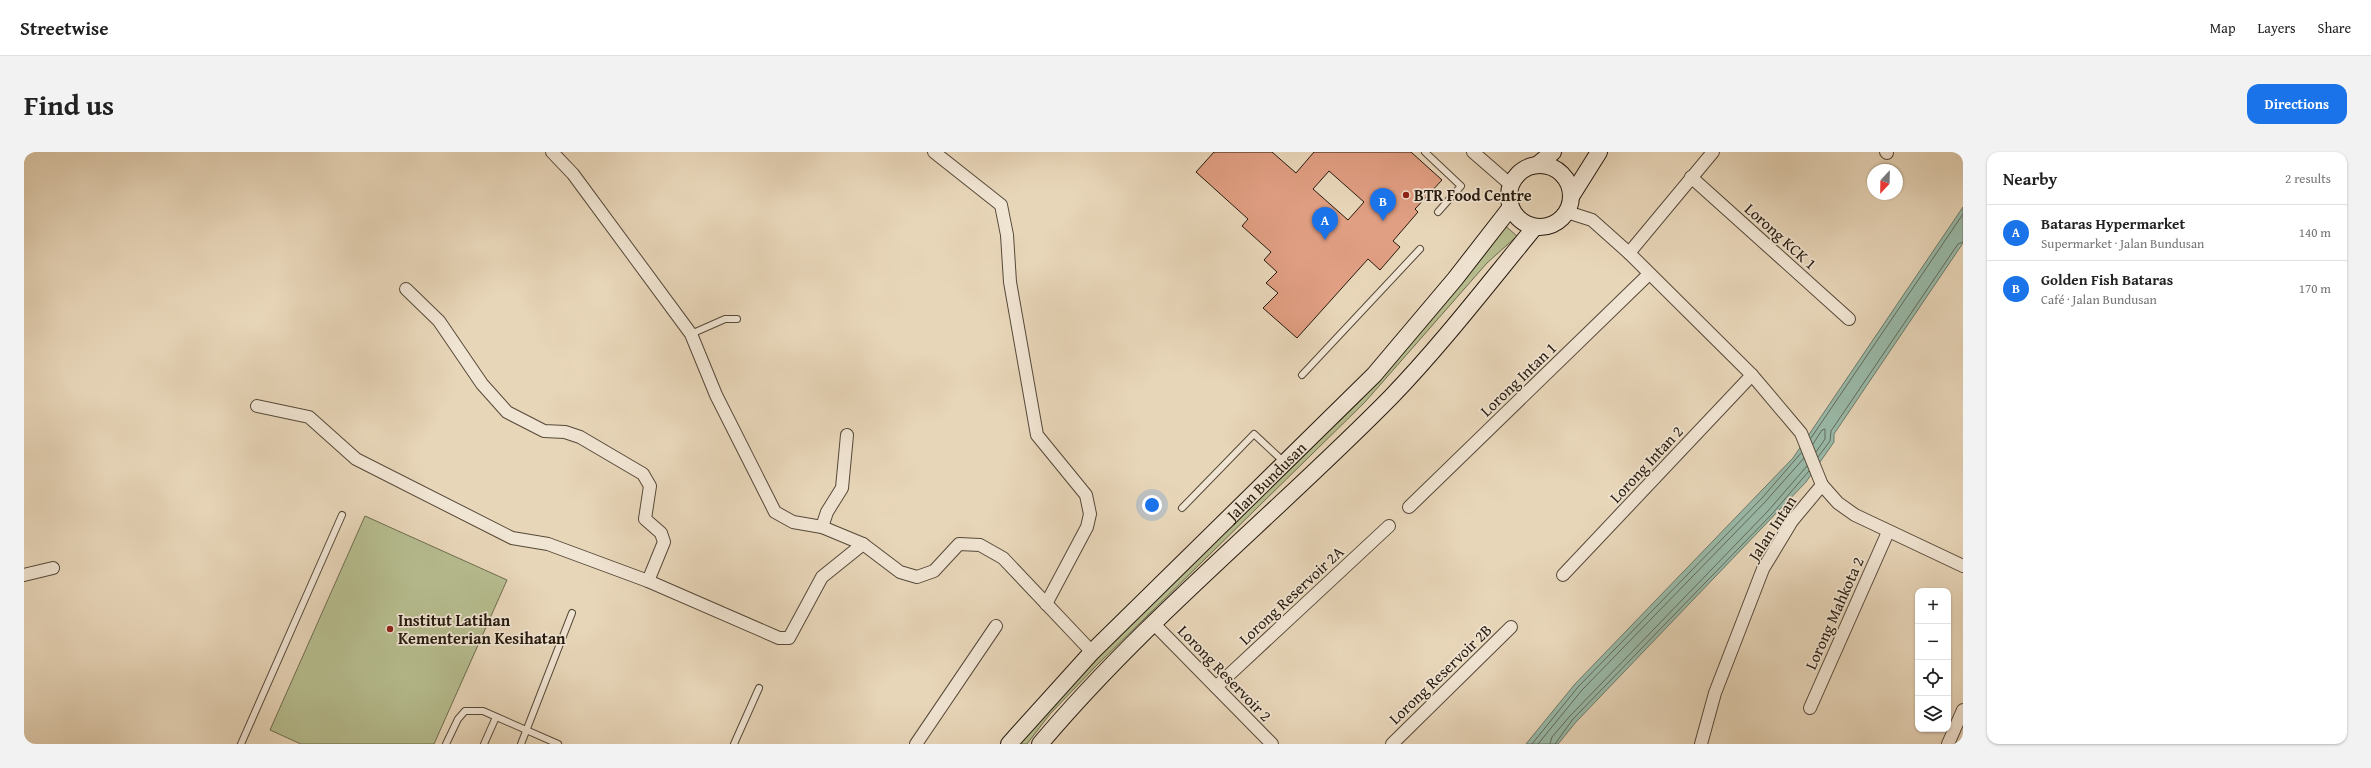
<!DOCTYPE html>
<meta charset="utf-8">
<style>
:root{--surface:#fff;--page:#f2f2f2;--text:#222;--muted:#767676;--line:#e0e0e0;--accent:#1a73e8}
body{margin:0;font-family:"Gentium Book Plus",serif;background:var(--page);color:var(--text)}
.controls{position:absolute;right:12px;bottom:12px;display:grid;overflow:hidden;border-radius:8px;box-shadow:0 1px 3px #0004}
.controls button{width:36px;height:36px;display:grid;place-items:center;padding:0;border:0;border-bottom:1px solid var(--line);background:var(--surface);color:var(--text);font:20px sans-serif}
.compass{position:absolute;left:1843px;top:12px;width:36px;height:36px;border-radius:50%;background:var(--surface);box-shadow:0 1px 3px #0004;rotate:202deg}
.you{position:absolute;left:1128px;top:353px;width:14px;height:14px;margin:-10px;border:3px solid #fff;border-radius:50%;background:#1a73e8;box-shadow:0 0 0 6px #1a73e833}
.badge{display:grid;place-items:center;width:26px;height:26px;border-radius:50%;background:var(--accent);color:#fff;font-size:13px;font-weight:700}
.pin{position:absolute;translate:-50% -33px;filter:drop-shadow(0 1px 2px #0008)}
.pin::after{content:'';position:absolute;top:21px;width:14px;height:12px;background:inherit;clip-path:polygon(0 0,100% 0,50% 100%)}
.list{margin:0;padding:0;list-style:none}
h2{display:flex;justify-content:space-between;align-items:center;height:52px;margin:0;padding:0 16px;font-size:17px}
h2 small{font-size:13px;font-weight:400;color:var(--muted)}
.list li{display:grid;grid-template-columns:26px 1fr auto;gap:12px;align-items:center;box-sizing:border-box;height:56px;padding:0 16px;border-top:1px solid var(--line)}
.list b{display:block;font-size:15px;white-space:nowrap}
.list p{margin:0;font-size:13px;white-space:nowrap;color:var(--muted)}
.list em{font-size:13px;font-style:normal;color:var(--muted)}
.icon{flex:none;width:22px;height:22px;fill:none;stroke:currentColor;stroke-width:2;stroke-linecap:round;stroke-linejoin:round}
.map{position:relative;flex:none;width:1939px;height:592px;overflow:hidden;border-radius:12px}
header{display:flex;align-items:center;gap:24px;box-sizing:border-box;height:56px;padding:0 20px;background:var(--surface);border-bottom:1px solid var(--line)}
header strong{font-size:19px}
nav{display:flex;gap:22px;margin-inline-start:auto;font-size:14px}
.intro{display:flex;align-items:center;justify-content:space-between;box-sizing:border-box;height:96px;padding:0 24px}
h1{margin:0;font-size:28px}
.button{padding:10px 18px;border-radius:12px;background:var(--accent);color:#fff;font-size:14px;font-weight:700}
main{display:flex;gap:24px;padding:0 24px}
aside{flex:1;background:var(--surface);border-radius:12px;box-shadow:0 1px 3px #0004}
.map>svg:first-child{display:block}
.green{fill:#b6bd8f;stroke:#6e6c4e}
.water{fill:#99baa9;stroke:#6b7a6b}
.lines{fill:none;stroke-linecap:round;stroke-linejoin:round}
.shore{stroke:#606a5c;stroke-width:1}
.building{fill:#e09e82;stroke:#261a0e;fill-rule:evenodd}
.service-casing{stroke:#564939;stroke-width:8}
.minor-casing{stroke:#564939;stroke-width:14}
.secondary-casing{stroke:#261a0e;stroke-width:18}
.service{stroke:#f0e4d2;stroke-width:6}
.minor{stroke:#f0e4d2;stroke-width:12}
.secondary{stroke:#f0e4d2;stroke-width:16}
.poi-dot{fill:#8f2418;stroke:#f0e4d2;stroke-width:1.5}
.labels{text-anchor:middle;stroke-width:3.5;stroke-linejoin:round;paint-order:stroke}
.poi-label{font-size:16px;font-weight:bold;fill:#261a0e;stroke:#f0e4d2;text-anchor:start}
.street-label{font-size:16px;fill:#261a0e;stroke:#f0e4d2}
</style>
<header>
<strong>Streetwise</strong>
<nav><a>Map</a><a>Layers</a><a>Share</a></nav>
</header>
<div class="intro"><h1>Find us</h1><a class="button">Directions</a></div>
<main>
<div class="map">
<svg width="1939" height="592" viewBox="0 0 1939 592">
<rect width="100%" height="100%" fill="#e8d6b9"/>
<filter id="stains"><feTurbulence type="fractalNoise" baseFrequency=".005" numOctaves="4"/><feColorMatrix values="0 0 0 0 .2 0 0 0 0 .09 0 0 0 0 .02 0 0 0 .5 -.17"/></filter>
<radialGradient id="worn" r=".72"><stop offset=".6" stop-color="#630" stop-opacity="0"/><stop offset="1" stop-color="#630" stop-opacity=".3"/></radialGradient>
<g class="green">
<path d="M1478,71L1493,84L1463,111L1341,250L1071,515L1026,562L1003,592H996L1022,559L1067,511L1338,247L1444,124Z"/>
<path d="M341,364L483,428L410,592H277L246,578Z"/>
</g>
<path class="water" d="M1939,55V91L1810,282V290L1782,330L1552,570L1534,592H1502L1551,532L1769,306Z"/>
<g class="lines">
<g class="shore">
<path d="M1787,286L1939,62"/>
<path d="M1789,292L1798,278L1801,277V287L1792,300"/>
<path d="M1794,305L1806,289L1807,279L1934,92L1939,90"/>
<path d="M1508,592L1554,535L1738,346L1777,301"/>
<path d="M1514,592L1558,538L1741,350L1780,306"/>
<path d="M1526,592L1528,585L1546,564L1744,359L1783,314"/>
<path d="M1531,592L1549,567L1748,362L1785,319"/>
</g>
</g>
<path class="building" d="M1190,0H1248L1272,21L1290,0H1387L1418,28L1391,57L1394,60L1369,89L1376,95L1356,118L1344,107L1273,186L1239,156L1254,141L1242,131L1253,120L1240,108L1247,100L1218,74L1224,67L1172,20ZM1305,19L1340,50L1324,68L1289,37Z"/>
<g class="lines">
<defs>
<g id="service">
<path d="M1401,0L1437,34L1414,60"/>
<path d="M667,182L701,167H713"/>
<path d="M1278,223L1396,97"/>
<path d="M1158,356L1230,282L1260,310"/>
<path d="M217,592L318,363"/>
<path d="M422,592L434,567L441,559H459L534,592"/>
<path d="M460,592L472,565"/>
<path d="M497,592L548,461"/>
<path d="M710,592L735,536"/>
</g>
<g id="minor">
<path d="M528,0L549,22L667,182L692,243L751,360L769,370L798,375L839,392L876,420L893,425L910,419L935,392L956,393L979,406L1068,500"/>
<path d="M910,0L977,53L983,83L986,130L1013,283L1062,343L1066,362L1063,375L1022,452"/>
<path d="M1449,0L1487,33"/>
<path d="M1862,0L1863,1"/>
<path d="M1667,25L1825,167"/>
<path d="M1543,60L1568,68L1605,101L1728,223L1777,281L1798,333L1768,369L1739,417L1691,541L1677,592"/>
<path d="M1605,101L1689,0"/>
<path d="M382,137L415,169L458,232L483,260L520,279L541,280L556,285L619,322L626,334L621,367L637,381L640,390L624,429"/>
<path d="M233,254L285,265L332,307L488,386L524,392L624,429L755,486H765L798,425L839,392"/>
<path d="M1798,333L1814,351L1831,363L1939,414"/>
<path d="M1385,355L1625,122"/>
<path d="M798,375L803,360L818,336L823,283"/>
<path d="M0,423L29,416"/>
<path d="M1539,423L1728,223"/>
<path d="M1130,472L1248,592"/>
<path d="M1192,535L1365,374"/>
<path d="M1786,556L1864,380"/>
<path d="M892,592L972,474"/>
<path d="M1368,592L1487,475"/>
<path d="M1924,592L1939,558"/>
</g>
<g id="secondary">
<path d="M1513,13L1529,0"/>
<circle cx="1516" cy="44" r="31"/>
<path d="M1548,43L1575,0"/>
<path id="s1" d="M985,592L1068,500L1350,223L1431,127L1487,55"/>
<path d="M1016,592C1122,466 1252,362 1367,245C1418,192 1464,132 1511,75"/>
</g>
</defs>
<use href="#service" class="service-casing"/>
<use href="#minor" class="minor-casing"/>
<use href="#secondary" class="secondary-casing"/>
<use href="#service" class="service"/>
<use href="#minor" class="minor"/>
<use href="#secondary" class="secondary"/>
</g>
<g class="poi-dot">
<circle cx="1382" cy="43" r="4"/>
<circle cx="366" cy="477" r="4"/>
</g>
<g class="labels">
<g class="poi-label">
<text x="1390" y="49">BTR Food Centre</text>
<text x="374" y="474">Institut Latihan<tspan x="374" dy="18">Kementerian Kesihatan</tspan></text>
</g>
<g class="street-label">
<text transform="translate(1757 84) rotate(42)" y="6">Lorong KCK 1</text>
<text transform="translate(1494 227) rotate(-44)" y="6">Lorong Intan 1</text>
<text transform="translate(1622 312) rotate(-47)" y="6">Lorong Intan 2</text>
<text dy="6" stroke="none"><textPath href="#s1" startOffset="368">Jalan Bundusan</textPath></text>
<text transform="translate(1748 376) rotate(-57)" y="6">Jalan Intan</text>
<text transform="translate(1267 443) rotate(-43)" y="6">Lorong Reservoir 2A</text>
<text transform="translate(1810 461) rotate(-66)" y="6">Lorong Mahkota 2</text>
<text transform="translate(1201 521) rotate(46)" y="6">Lorong Reservoir 2</text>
<text transform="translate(1416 522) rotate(-44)" y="6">Lorong Reservoir 2B</text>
</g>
</g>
<rect width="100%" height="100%" filter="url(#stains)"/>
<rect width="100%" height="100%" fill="url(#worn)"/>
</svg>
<div class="controls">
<button>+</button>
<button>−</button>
<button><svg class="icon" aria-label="locate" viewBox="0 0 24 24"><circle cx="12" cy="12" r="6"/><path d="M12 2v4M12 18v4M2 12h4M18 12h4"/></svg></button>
<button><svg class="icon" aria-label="layers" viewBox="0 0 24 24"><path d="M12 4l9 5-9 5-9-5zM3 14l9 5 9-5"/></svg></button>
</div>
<svg class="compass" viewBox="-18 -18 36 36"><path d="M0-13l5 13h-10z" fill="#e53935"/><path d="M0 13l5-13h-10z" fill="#767676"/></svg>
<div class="you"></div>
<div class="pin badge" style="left:1301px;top:88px">A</div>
<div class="pin badge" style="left:1359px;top:69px">B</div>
</div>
<aside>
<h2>Nearby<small>2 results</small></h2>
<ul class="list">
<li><span class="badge">A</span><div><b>Bataras Hypermarket</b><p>Supermarket · Jalan Bundusan</p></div><em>140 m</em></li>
<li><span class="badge">B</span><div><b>Golden Fish Bataras</b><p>Café · Jalan Bundusan</p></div><em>170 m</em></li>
</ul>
</aside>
</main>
